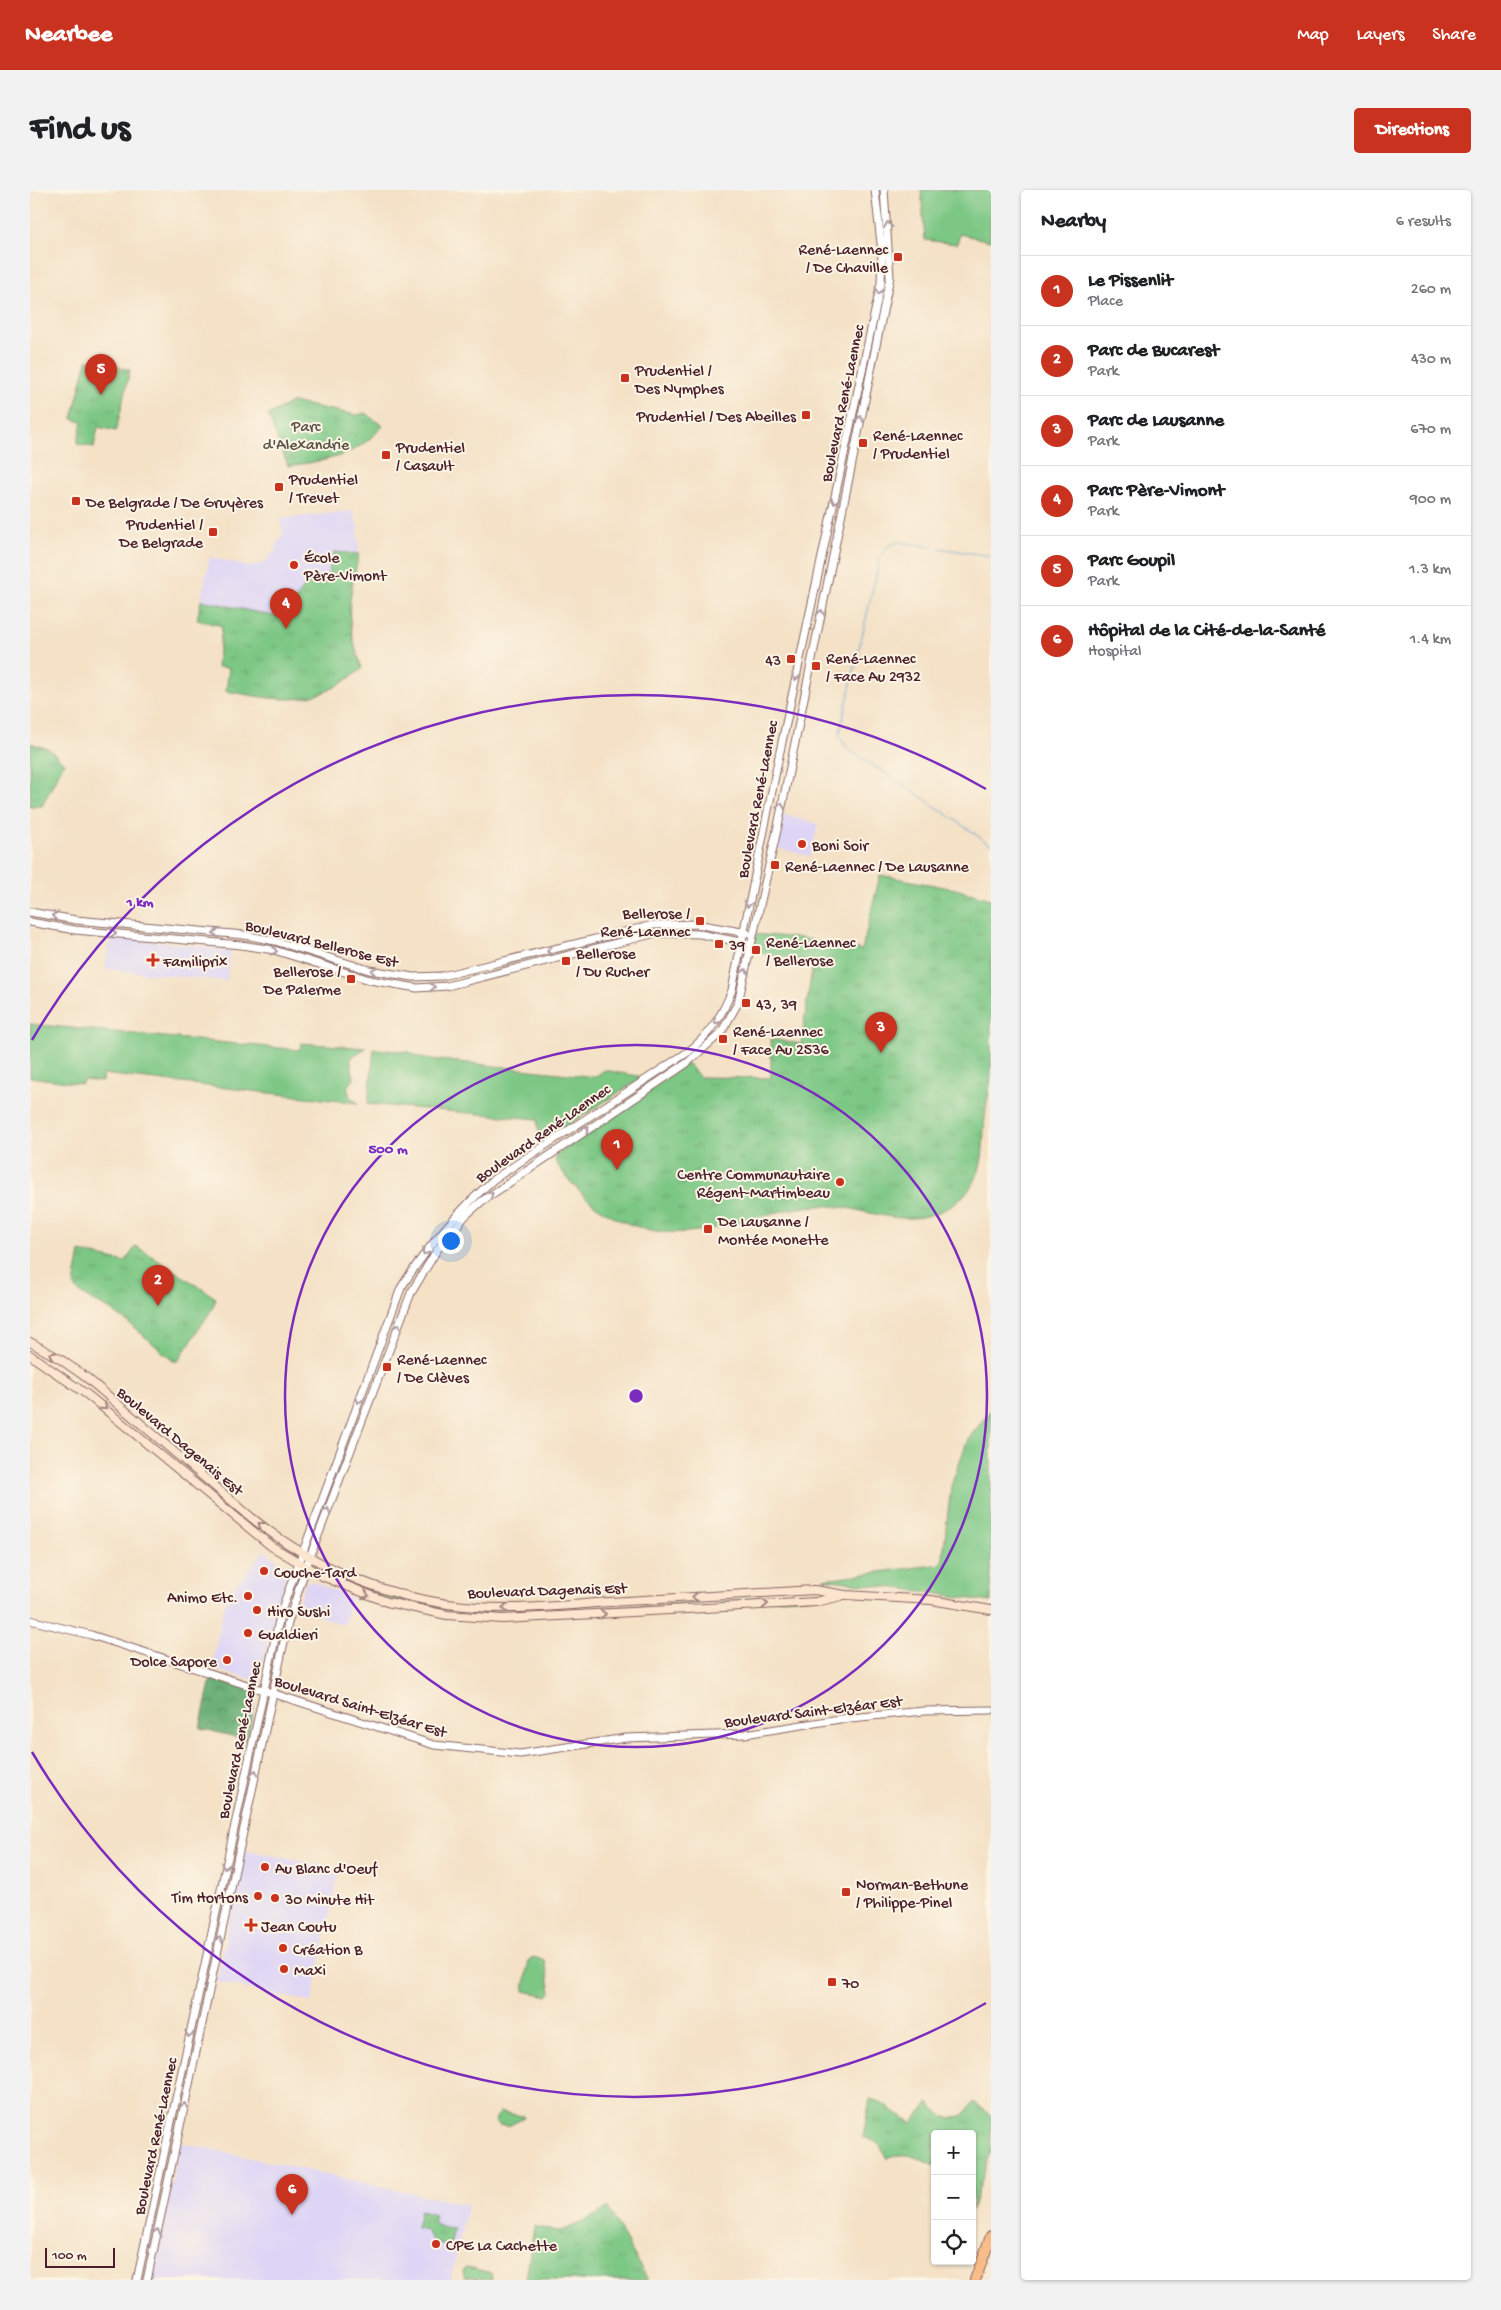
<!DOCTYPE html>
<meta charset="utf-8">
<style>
:root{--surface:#fff;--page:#f2f2f2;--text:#202124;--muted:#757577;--line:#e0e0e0;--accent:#c8321e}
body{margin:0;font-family:"Gochi Hand",sans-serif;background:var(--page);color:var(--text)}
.controls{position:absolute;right:15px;bottom:15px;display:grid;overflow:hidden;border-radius:5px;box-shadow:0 1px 4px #0004}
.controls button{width:45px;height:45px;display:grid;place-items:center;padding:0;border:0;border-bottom:1px solid var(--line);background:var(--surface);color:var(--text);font:25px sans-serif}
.scale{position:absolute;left:15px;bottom:12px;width:70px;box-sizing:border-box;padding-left:5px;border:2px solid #4a1f2b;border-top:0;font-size:14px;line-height:18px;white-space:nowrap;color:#4a1f2b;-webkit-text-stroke:4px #fcf5e5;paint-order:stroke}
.you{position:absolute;left:420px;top:1050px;width:18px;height:18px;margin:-12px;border:4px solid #fff;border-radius:50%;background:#1a73e8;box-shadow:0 0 0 8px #1a73e833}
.badge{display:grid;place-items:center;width:32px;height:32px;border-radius:50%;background:var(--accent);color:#fff;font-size:16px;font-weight:700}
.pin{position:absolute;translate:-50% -41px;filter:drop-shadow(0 1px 2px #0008)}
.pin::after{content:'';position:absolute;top:26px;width:18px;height:15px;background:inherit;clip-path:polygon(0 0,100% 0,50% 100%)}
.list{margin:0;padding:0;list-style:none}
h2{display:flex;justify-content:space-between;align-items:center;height:65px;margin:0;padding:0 20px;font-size:21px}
h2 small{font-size:16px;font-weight:400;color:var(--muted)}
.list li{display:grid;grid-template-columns:32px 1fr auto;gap:15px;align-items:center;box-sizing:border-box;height:70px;padding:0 20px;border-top:1px solid var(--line)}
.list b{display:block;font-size:19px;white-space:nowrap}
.list p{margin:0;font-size:16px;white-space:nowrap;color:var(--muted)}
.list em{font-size:16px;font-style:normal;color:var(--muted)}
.icon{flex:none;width:28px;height:28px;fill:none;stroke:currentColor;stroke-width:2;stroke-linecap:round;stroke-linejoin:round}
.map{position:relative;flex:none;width:961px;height:2090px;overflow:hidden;border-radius:5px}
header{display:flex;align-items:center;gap:30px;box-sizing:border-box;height:70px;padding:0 25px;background:var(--accent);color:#fff}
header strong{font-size:24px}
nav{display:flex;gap:28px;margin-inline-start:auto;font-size:18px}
.intro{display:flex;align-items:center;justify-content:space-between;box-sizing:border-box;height:120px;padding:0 30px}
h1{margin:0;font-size:35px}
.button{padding:12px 22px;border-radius:5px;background:var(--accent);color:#fff;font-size:18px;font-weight:700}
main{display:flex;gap:30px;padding:0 30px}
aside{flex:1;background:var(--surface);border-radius:5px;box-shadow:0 1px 4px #0004}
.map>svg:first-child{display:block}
.built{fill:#ded5f6}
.grass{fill:#7cc784;stroke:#637358}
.forest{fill:url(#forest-crowns);stroke:#58664e}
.park{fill:url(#park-tufts);stroke:#637358}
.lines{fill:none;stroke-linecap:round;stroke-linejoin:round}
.stream{stroke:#5ea1d2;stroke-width:1}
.tertiary-casing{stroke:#866361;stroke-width:9}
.secondary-casing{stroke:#866361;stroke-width:10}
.motorway-casing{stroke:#866361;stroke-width:12}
.tertiary{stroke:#fff;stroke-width:7}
.secondary{stroke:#fce5cf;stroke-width:8}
.motorway{stroke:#f8bd88;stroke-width:10}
.oneway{stroke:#ae9aa0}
.oneway2{stroke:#a3827d}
.ring{fill:none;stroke:#7b2cbf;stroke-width:2.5}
.poi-dot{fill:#c8321e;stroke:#fcf5e5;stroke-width:2}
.labels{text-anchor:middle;stroke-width:4;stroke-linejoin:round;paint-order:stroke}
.poi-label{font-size:16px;fill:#4a1f2b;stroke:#fcf5e5;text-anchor:start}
.street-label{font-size:16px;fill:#4a1f2b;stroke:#fcf5e5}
.park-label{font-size:16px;fill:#595146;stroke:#fcf5e5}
.centre{fill:#7b2cbf;stroke:#fcf5e5;stroke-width:2.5}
.ring-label{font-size:15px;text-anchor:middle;font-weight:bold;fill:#7b2cbf;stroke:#fcf5e5;stroke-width:4;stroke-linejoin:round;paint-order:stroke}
</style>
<header>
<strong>Nearbee</strong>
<nav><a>Map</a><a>Layers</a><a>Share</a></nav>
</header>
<div class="intro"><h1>Find us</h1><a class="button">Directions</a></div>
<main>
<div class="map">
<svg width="961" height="2090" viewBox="0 0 961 2090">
<defs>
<pattern id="forest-crowns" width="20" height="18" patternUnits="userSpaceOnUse" patternTransform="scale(1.25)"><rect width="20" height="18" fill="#65ac72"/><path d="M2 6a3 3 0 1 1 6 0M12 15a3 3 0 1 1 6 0" fill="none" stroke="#558b5e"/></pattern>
<pattern id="park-tufts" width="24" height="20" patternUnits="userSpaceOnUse" patternTransform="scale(1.25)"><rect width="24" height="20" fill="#7cc784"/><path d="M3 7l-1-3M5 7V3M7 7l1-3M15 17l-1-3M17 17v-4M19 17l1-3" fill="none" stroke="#6daa72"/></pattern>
</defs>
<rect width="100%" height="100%" fill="#fcf5e5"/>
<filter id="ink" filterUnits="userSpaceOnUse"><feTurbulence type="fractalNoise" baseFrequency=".02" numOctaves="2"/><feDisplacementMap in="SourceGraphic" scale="10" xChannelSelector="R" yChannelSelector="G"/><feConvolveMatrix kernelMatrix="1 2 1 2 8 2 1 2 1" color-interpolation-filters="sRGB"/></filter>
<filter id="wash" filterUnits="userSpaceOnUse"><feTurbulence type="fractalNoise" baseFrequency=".0096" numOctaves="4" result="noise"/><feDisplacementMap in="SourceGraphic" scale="20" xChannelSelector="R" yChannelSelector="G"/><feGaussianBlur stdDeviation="1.12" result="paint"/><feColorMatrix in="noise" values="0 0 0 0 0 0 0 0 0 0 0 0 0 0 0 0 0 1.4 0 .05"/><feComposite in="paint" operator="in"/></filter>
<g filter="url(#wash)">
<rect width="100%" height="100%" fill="#f4e1c6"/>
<g class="built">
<path d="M322,321L328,337L329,364L304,362L297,389L281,388L252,428L171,410L180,367L220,377L233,373L246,360L249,349L253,346L250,329Z"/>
<path d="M750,624L788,634L780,666L743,657Z"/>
<path d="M81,746L200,760L197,791L75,779Z"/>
<path d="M234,1361L258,1378L228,1491L182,1479L192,1424L199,1403Z"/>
<path d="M281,1391L321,1408L314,1435L266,1418L276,1393Z"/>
<path d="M214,1660L309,1679L282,1812L187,1792Z"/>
<path d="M151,1953L437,2015L421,2090H121Z"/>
</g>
<g class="grass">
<path d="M891,0H961L960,51L930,44L927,54L895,50Z"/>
<path d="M0,834L270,860L271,853L336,858L320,868L324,889L317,897L320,907L328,913L73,884L72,892L53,890L52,894L0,887Z"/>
<path d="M344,859L379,862L392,868L565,887L574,880L613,887L510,953L507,929L338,914Z"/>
<path d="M961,1220V1412L890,1401L793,1389L912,1374L921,1296L938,1249Z"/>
<path d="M331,1397L417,1418L485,1423C453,1427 354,1417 331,1397Z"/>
<path d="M783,1404L785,1407L567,1419Z"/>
<path d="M504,1767L515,1771L521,1802L518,1806L494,1801L499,1770Z"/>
<path d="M469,1922L493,1926L494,1928L478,1936L469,1935L465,1931Z"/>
<path d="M437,2077L461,2083L462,2090L434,2087L433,2080Z"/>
</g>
<path class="forest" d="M181,1489L225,1501L227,1505L217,1550L170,1538Z"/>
<g class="park">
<path d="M57,170L100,180L86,241L68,237L64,257L47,254L52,232L42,229Z"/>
<path d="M262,212L327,225L335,223L353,236C324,268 298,270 258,276L238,225Z"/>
<path d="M304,362L329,364C317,417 315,427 332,479C323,485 313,493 303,498C268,517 233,507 196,501L199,478L187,477L192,436L167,430L171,410L252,428L281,388L297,389Z"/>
<path d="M0,553L19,559L34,573L12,616H0Z"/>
<path d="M850,685L925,699L961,709C961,768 961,828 961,887C960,900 956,914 955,928C952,952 956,975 941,997C929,1013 911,1024 891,1027C856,1033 821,1013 786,1016C731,1019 676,1052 620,1040C578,1031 548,1006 525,971L526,965L595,919L657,873L670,887L741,888V849L771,854L783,772L719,761L722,744L771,748L832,760Z"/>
<path d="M106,1056L186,1108L182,1119L148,1171H143C122,1153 102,1134 79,1119C68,1112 51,1108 44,1095L50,1062L95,1072Z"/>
<path d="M840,1909L848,1911L882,1933L898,1913L912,1925L921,1929L933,1925L944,1912L961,1925V1961L942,2021V1944H905V1976C886,1967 876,1960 857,1969L849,1953L833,1947Z"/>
<path d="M578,2018L618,2090H496L504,2036L528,2042L553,2032Z"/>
<path d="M390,2021L405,2025L403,2033L414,2038L424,2039L420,2056L404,2052L396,2040L386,2038Z"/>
</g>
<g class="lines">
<path class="stream" d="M961,366L869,352L858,356L850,368L809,546L819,560L889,605L961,655"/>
</g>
</g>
<g filter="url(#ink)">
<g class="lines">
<defs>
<g id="tertiary">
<path d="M0,722L46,730L214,745L245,751L339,780L383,787L412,786L623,735L666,734L717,743"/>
<path d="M0,732L45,740L211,755L244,760L340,790L387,798L417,796L626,743L670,744L715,753"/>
<path d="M0,1430L61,1445L404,1555L490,1564L596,1548L715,1544L810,1529L894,1521L961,1520"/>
<path d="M107,2090L251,1421L371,1098C398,1055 427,1022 464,989L658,862C680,844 692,826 702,800L749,566L851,93L852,62L845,0"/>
<path d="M117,2090L258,1433L276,1377L381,1103L407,1060L436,1025L452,1011L657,873L691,843L708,813L749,631L860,87L854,0"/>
</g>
<g id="secondary">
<path d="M0,1152L30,1169L57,1188L222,1328C285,1379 366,1412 447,1417C491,1420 536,1415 580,1412C648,1408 716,1404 784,1400L816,1405L901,1410L961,1420"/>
<path d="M0,1165L59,1206L241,1356L292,1386L357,1412L417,1425L473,1429L786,1412L811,1406"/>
</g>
<path id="motorway" d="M945,2090L961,2046"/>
</defs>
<use href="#tertiary" class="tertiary-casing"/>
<use href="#secondary" class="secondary-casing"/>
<use href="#motorway" class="motorway-casing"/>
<use href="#tertiary" class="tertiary"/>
<use href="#secondary" class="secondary"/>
<use href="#motorway" class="motorway"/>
</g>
<defs><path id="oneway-chevron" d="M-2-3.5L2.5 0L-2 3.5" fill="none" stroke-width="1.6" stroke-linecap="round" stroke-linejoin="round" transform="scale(1.25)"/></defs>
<g class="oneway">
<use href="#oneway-chevron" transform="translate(858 35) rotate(-95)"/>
<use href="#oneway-chevron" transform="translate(849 101) rotate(102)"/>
<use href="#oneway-chevron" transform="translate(830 229) rotate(-78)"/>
<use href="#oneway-chevron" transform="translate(805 311) rotate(102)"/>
<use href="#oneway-chevron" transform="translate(791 423) rotate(-79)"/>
<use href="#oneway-chevron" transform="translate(766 487) rotate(102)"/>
<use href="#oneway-chevron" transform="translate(751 616) rotate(-80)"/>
<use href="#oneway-chevron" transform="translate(718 714) rotate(105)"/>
<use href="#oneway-chevron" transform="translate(25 726) rotate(-170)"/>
<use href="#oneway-chevron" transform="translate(83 743) rotate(5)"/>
<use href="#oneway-chevron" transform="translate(186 743) rotate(-176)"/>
<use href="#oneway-chevron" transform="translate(244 761) rotate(13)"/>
<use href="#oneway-chevron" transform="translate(520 761) rotate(165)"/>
<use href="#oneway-chevron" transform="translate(344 781) rotate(-170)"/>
<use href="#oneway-chevron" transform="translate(715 782) rotate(-80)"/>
<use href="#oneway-chevron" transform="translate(402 797) rotate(-3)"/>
<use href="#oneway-chevron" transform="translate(687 831) rotate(122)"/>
<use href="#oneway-chevron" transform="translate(556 939) rotate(-34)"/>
<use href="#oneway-chevron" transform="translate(460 1005) rotate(-37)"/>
<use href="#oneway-chevron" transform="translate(395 1062) rotate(126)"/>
<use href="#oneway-chevron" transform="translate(368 1137) rotate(-69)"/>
<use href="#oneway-chevron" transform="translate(329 1210) rotate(111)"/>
<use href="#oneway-chevron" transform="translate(297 1321) rotate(-69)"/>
<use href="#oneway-chevron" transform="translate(225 1583) rotate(-78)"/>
<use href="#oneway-chevron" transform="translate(195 1676) rotate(102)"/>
<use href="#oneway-chevron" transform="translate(189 1750) rotate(-78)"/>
<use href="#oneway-chevron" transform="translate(159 1844) rotate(102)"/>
<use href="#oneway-chevron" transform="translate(154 1916) rotate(-78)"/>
<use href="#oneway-chevron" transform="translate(127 2042) rotate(-78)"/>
</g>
<g class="oneway2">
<use href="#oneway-chevron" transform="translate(22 1165) rotate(-150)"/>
<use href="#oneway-chevron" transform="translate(74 1217) rotate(40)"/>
<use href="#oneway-chevron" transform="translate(231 1335) rotate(-142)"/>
<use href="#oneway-chevron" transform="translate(336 1405) rotate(20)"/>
<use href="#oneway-chevron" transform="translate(665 1407) rotate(176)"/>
<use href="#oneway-chevron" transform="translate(735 1414) rotate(-3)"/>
<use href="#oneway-chevron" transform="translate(475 1418) rotate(179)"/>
<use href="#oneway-chevron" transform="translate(573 1424) rotate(-4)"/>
</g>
</g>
<g class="ring">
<circle cx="606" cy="1206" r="351"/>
<path d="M956 1813A701 701 0 0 1 2 1562M2 850A701 701 0 0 1 956 599"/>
</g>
<g class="poi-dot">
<rect x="863" y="62" width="10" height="10" rx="2.5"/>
<rect x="590" y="183" width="10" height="10" rx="2.5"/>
<rect x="771" y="220" width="10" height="10" rx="2.5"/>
<rect x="828" y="248" width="10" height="10" rx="2.5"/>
<rect x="351" y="260" width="10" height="10" rx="2.5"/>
<rect x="244" y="292" width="10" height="10" rx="2.5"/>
<rect x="41" y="306" width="10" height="10" rx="2.5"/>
<rect x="178" y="337" width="10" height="10" rx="2.5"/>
<circle cx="264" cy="375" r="5"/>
<rect x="756" y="464" width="10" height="10" rx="2.5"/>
<rect x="781" y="471" width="10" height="10" rx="2.5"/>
<circle cx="772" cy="654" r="5"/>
<rect x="740" y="670" width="10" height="10" rx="2.5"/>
<rect x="665" y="726" width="10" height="10" rx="2.5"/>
<rect x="684" y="749" width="10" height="10" rx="2.5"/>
<rect x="721" y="755" width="10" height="10" rx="2.5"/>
<path d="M120.5 762.5h5v5h5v5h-5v5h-5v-5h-5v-5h5z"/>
<rect x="531" y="766" width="10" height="10" rx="2.5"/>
<rect x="316" y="784" width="10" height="10" rx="2.5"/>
<rect x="711" y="808" width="10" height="10" rx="2.5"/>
<rect x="688" y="844" width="10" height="10" rx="2.5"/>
<circle cx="810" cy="992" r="5"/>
<rect x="673" y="1034" width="10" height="10" rx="2.5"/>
<rect x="352" y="1172" width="10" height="10" rx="2.5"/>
<circle cx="234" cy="1381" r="5"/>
<circle cx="218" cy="1406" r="5"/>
<circle cx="227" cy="1420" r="5"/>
<circle cx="218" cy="1443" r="5"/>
<circle cx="197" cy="1470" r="5"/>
<circle cx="235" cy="1677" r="5"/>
<rect x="811" y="1697" width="10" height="10" rx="2.5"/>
<circle cx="228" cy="1706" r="5"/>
<circle cx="245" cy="1708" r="5"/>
<path d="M218.5 1727.5h5v5h5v5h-5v5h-5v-5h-5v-5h5z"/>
<circle cx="253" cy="1758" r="5"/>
<circle cx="254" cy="1779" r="5"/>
<rect x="797" y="1787" width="10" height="10" rx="2.5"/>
<circle cx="406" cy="2054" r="5"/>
</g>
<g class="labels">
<g class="poi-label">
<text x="858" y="64" text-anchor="end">René-Laennec<tspan x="858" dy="18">/ De Chaville</tspan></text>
<text x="605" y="185">Prudentiel /<tspan x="605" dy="18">Des Nymphes</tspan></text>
<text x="766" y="231" text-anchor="end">Prudentiel / Des Abeilles</text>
<text x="843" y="250">René-Laennec<tspan x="843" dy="18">/ Prudentiel</tspan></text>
<text x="366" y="262">Prudentiel<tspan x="366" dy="18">/ Casault</tspan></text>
<text x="259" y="294">Prudentiel<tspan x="259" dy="18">/ Trevet</tspan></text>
<text x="56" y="317">De Belgrade / De Gruyères</text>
<text x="173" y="339" text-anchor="end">Prudentiel /<tspan x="173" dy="18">De Belgrade</tspan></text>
<text x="274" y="372">École<tspan x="274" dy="18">Père-Vimont</tspan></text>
<text x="796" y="473">René-Laennec<tspan x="796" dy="18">/ Face Au 2932</tspan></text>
<text x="751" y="475" text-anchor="end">43</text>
<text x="782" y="660">Boni Soir</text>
<text x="755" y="681">René-Laennec / De Lausanne</text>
<text x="660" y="728" text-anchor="end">Bellerose /<tspan x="660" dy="18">René-Laennec</tspan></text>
<text x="736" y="757">René-Laennec<tspan x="736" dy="18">/ Bellerose</tspan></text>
<text x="699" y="760">39</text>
<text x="546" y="768">Bellerose<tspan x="546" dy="18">/ Du Rucher</tspan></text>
<text x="133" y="776">Familiprix</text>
<text x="311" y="786" text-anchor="end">Bellerose /<tspan x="311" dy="18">De Palerme</tspan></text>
<text x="726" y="819">43, 39</text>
<text x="703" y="846">René-Laennec<tspan x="703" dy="18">/ Face Au 2536</tspan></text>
<text x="800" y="989" text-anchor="end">Centre Communautaire<tspan x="800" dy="18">Régent-Martimbeau</tspan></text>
<text x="688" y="1036">De Lausanne /<tspan x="688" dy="18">Montée Monette</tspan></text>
<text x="367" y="1174">René-Laennec<tspan x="367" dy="18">/ De Clèves</tspan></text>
<text x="244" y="1387">Couche-Tard</text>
<text x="208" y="1412" text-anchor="end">Animo Etc.</text>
<text x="237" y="1426">Hiro Sushi</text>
<text x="228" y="1449">Gualdieri</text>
<text x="187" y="1476" text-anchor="end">Dolce Sapore</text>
<text x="245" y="1683">Au Blanc d'Oeuf</text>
<text x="826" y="1699">Norman-Bethune<tspan x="826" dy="18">/ Philippe-Pinel</tspan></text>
<text x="218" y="1712" text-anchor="end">Tim Hortons</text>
<text x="255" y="1714">30 Minute Hit</text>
<text x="231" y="1741">Jean Coutu</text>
<text x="263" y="1764">Création B</text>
<text x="264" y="1785">Maxi</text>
<text x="812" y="1798">70</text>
<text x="416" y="2060">CPE La Cachette</text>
</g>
<g class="street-label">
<text transform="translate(811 213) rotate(-78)" y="6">Boulevard René-Laennec</text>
<text transform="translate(726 609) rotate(-79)" y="6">Boulevard René-Laennec</text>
<text transform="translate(292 752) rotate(14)" y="6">Boulevard Bellerose Est</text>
<text transform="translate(512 942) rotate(-35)" y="6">Boulevard René-Laennec</text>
<text transform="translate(151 1250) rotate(40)" y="6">Boulevard Dagenais Est</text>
<text transform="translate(517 1399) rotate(-2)" y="6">Boulevard Dagenais Est</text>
<text transform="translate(331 1515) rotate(17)" y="6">Boulevard Saint-Elzéar Est</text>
<text transform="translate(783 1520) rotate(-7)" y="6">Boulevard Saint-Elzéar Est</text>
<text transform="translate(208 1550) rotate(-78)" y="6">Boulevard René-Laennec</text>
<text transform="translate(124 1946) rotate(-78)" y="6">Boulevard René-Laennec</text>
</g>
<g class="park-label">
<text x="276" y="241">Parc<tspan x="276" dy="18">d'Alexandrie</tspan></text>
</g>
</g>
<circle cx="606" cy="1206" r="8" class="centre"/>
<g class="ring-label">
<text x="110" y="716">1 km</text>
<text x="358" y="963">500 m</text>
</g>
</svg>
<div class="controls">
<button>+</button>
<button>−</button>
<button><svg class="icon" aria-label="locate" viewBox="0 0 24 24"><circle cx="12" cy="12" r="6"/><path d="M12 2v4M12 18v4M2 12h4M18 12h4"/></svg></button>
</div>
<div class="scale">100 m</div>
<div class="you"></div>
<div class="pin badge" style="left:587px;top:980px">1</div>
<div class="pin badge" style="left:128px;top:1116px">2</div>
<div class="pin badge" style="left:851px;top:863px">3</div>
<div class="pin badge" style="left:256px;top:439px">4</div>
<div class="pin badge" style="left:71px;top:205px">5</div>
<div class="pin badge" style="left:262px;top:2025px">6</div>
</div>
<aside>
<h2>Nearby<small>6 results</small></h2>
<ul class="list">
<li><span class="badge">1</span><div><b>Le Pissenlit</b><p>Place</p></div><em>260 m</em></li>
<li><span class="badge">2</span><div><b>Parc de Bucarest</b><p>Park</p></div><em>430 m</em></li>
<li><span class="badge">3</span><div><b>Parc de Lausanne</b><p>Park</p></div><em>670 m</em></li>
<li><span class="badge">4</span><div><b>Parc Père-Vimont</b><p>Park</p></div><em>900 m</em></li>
<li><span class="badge">5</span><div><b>Parc Goupil</b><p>Park</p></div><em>1.3 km</em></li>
<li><span class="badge">6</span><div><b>Hôpital de la Cité-de-la-Santé</b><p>Hospital</p></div><em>1.4 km</em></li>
</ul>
</aside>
</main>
